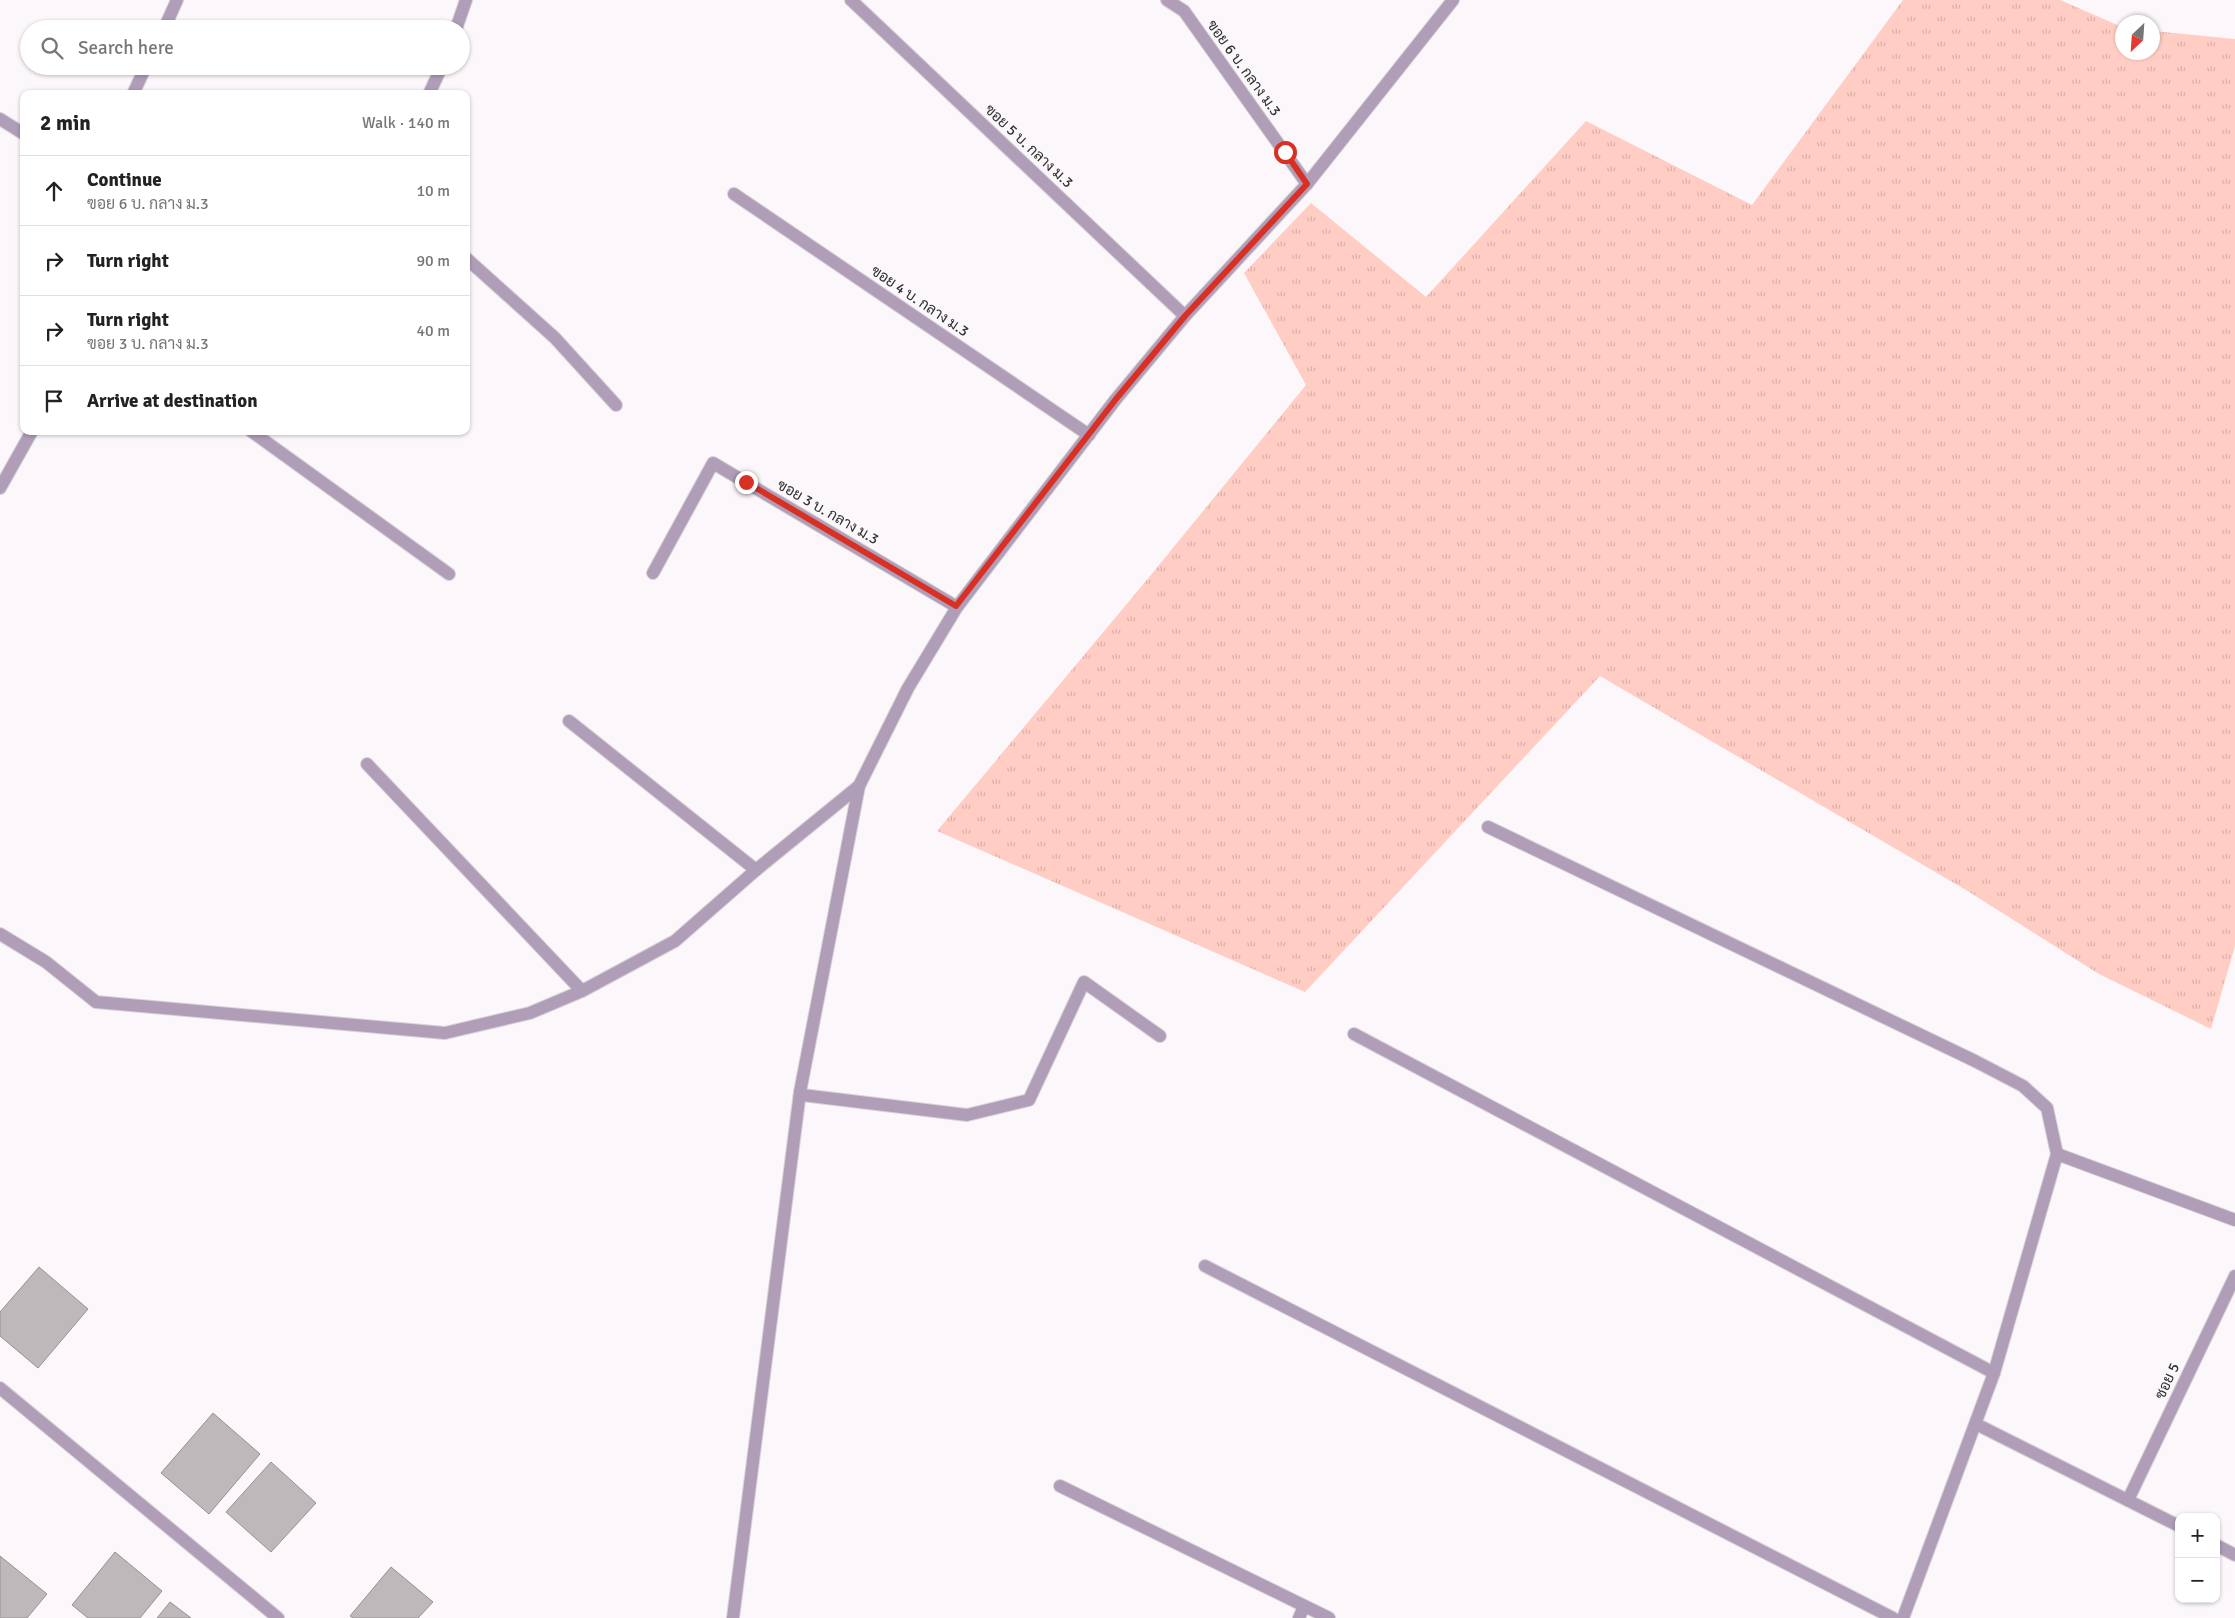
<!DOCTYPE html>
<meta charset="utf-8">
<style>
:root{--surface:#fff;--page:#f2f2f2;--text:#222;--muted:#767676;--line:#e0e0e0}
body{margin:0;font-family:Signika,Sarabun,sans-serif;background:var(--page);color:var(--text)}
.controls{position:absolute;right:15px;bottom:15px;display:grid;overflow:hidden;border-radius:10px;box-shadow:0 1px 4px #0004}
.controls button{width:45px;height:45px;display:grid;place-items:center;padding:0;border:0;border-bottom:1px solid var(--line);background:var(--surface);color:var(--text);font:25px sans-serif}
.compass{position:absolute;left:2115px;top:15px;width:45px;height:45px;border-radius:50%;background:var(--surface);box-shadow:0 1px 4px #0004;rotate:205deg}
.stop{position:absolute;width:15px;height:15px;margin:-11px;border:4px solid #d93025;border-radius:50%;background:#fff}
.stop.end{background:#d93025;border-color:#fff;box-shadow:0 1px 5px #0008}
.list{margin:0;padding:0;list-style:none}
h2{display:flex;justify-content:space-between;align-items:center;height:65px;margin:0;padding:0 20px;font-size:21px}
h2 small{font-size:16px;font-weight:400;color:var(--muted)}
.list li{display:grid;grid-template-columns:32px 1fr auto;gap:15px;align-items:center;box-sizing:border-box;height:70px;padding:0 20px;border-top:1px solid var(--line)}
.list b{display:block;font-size:19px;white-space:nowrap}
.list p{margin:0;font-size:16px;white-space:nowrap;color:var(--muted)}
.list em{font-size:16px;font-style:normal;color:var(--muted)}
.icon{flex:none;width:28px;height:28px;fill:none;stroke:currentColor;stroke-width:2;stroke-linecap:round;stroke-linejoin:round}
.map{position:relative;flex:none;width:2235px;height:1618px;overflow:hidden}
.search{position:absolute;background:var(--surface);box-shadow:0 1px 4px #0004;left:20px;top:20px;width:450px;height:55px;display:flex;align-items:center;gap:12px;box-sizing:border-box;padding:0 18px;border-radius:28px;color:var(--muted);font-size:19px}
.panel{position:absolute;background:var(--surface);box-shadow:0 1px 4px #0004;left:20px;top:90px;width:450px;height:345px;border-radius:10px}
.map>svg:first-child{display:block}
.grass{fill:url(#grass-tufts)}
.building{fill:#bdb8b9;stroke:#969293}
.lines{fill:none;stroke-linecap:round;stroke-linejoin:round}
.minor-casing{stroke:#d7d3d6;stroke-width:14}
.tertiary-casing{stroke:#d7d3d6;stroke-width:14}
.minor{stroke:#b09eb8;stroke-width:12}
.tertiary{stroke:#b09eb8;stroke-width:12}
.route{stroke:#d93025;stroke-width:6}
.labels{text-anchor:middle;stroke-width:4;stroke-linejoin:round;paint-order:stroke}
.street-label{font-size:15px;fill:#323132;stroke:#fbf7fa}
</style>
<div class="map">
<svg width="2235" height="1618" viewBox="0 0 2235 1618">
<defs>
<pattern id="grass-tufts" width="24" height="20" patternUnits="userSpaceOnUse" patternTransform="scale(1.25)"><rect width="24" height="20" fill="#ffcdc4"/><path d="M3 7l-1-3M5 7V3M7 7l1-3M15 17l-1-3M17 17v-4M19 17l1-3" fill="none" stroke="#dbb0a9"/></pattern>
</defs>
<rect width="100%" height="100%" fill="#fbf7fa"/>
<path class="grass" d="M1903,0H2060L2122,27V52H2152L2153,31L2235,39V946L2211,1029L2099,974L1966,890L1600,676L1305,992L937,831L1146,581L1306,385L1244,273L1311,203L1426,297L1586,121L1752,205Z"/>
<g class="building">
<path d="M39,1267L88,1309L38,1368L0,1336V1312Z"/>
<path d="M213,1413L260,1454L209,1514L161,1473Z"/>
<path d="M271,1462L316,1503L271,1552L226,1512Z"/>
<path d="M115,1552L162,1591L140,1618H88L72,1605Z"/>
<path d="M0,1556L47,1594L27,1618H0Z"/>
<path d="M391,1567L433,1602L418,1618H353L350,1616Z"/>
<path d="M170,1602L191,1618H157Z"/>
</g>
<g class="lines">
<defs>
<g id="minor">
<path d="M851,0L1185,316"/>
<path d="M1167,0L1184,11L1307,184"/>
<path d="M164,29L177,0"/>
<path d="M456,29L466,0"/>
<path d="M133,94L146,66"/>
<path d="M429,94L442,66"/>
<path d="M0,119L24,134"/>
<path d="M734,194L1089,435"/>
<path d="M466,258L555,338L616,405"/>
<path d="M251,431L449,574"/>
<path d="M0,488L32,431"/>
<path d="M653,573L713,463L957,607"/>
<path d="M569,721L756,870"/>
<path d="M367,764L582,991"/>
<path d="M1488,827L1975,1061L2023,1086L2047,1108L2057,1154L1994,1373L1903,1618"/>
<path d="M0,934L46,962L96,1002L445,1033L530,1013L582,991L675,941L756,870L859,786"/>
<path d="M1354,1034L1994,1373"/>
<path d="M800,1092L802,1095L967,1115L1029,1100L1084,982L1160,1036"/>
<path d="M2057,1154L2235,1220"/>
<path d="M1205,1266L1893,1618"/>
<path d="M0,1388L278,1618"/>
<path d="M1976,1424L2179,1526"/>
<path d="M1060,1486L1329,1618"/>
<path d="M2128,1500L2235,1276"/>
<path d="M2216,1545L2235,1555"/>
<path d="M1299,1618L1304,1606"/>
</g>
<path id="tertiary" d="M733,1618L800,1092L859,786L908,688L957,607L1116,399L1185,316L1307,184L1453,0"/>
</defs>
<use href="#minor" class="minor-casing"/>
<use href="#tertiary" class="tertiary-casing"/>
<use href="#minor" class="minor"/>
<use href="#tertiary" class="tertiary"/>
</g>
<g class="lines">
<path class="route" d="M746,482L956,606L1116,399L1185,316L1307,184L1285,152"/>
</g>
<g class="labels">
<g class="street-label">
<text transform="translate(1244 68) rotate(54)" y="5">ฃอย 6 บ. กลาง ม.3</text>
<text transform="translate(1029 146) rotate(43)" y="5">ฃอย 5 บ. กลาง ม.3</text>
<text transform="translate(920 301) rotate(34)" y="5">ฃอย 4 บ. กลาง ม.3</text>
<text transform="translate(828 512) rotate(30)" y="5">ฃอย 3 บ. กลาง ม.3</text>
<text transform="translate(2167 1381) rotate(-65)" y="5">ซอย 5</text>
</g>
</g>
</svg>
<div class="controls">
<button>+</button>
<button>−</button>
</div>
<svg class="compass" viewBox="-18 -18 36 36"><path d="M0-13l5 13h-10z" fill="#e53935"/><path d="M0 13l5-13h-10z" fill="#767676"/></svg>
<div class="stop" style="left:1285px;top:152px"></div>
<div class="stop end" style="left:746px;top:482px"></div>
<div class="search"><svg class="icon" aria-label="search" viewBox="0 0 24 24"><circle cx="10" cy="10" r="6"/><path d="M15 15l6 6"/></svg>Search here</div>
<section class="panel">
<h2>2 min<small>Walk · 140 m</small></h2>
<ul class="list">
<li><svg class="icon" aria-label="ahead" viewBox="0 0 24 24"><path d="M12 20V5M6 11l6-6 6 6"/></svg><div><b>Continue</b><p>ฃอย 6 บ. กลาง ม.3</p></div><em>10 m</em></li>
<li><svg class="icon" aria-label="right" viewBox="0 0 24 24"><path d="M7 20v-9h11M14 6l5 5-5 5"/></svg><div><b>Turn right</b></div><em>90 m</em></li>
<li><svg class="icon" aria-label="right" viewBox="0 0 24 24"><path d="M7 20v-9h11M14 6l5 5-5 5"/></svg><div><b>Turn right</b><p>ฃอย 3 บ. กลาง ม.3</p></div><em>40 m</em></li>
<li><svg class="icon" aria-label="arrive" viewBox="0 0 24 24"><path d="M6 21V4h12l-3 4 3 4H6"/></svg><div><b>Arrive at destination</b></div></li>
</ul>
</section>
</div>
